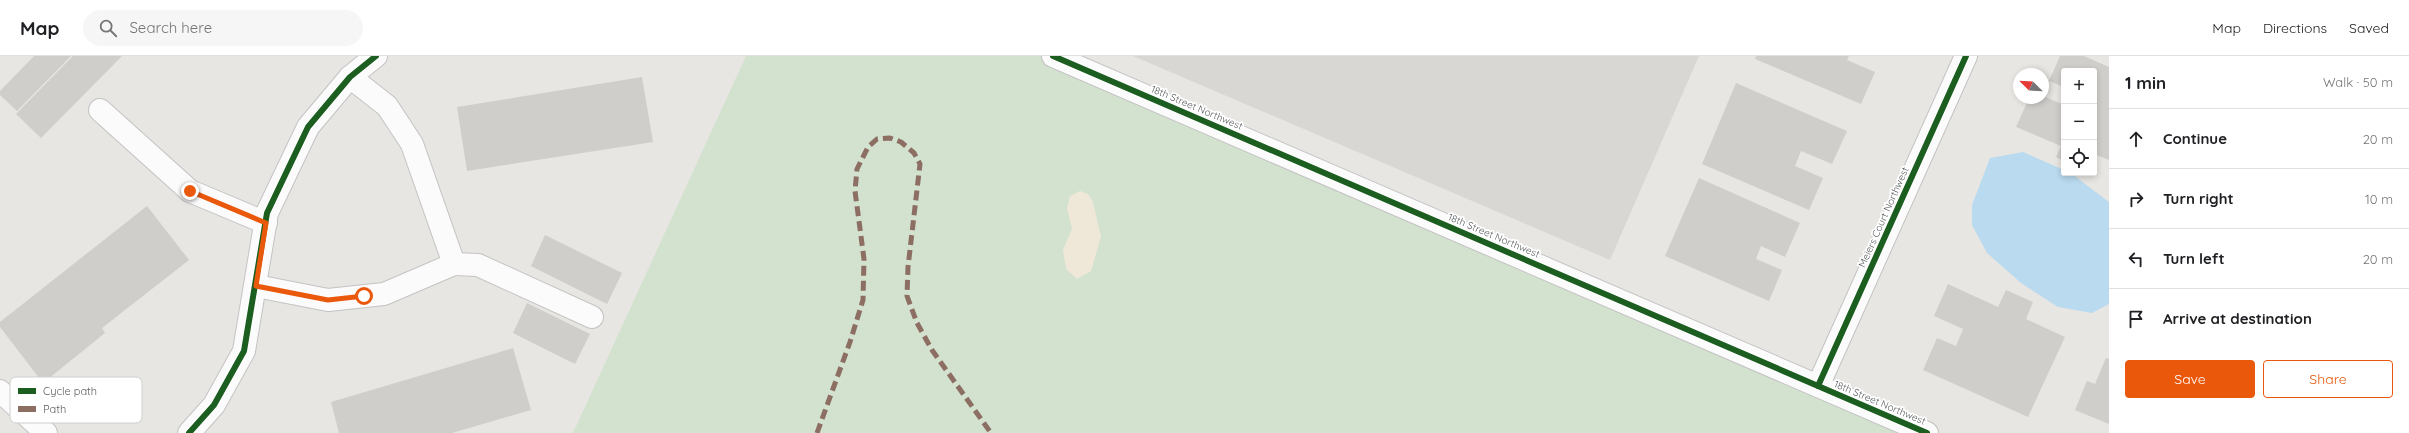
<!DOCTYPE html>
<meta charset="utf-8">
<style>
:root{--surface:#fff;--page:#f6f6f6;--text:#202124;--muted:#757577;--line:#e0e0e0;--accent:#ea580c}
body{margin:0;font-family:Quicksand,sans-serif;background:var(--page);color:var(--text)}
.controls{position:absolute;right:12px;top:12px;display:grid;overflow:hidden;border-radius:4px;box-shadow:0 2px 6px #0003}
.controls button{width:36px;height:36px;display:grid;place-items:center;padding:0;border:0;border-bottom:1px solid var(--line);background:var(--surface);color:var(--text);font:20px sans-serif}
.compass{position:absolute;left:2013px;top:12px;width:36px;height:36px;border-radius:50%;background:var(--surface);box-shadow:0 2px 6px #0003;rotate:294deg}
.stop{position:absolute;width:12px;height:12px;margin:-9px;border:3px solid #ea580c;border-radius:50%;background:#fff}
.stop.end{background:#ea580c;border-color:#fff;box-shadow:0 1px 4px #0008}
.list{margin:0;padding:0;list-style:none}
h2{display:flex;justify-content:space-between;align-items:center;height:52px;margin:0;padding:0 16px;font-size:17px}
h2 small{font-size:13px;font-weight:400;color:var(--muted)}
.list li{display:grid;grid-template-columns:26px 1fr auto;gap:12px;align-items:center;box-sizing:border-box;height:60px;padding:0 16px;border-top:1px solid var(--line)}
.list b{display:block;font-size:15px;white-space:nowrap}
.list em{font-size:13px;font-style:normal;color:var(--muted)}
.actions{display:flex;gap:8px;padding:12px 16px}
.actions a{flex:1;padding:9px 0;border:1px solid var(--accent);border-radius:4px;text-align:center;font-size:14px;color:var(--accent)}
.actions .main{background:var(--accent);color:#fff}
.icon{flex:none;width:22px;height:22px;fill:none;stroke:currentColor;stroke-width:2;stroke-linecap:round;stroke-linejoin:round}
.map{position:relative;flex:none;width:2109px;height:377px;overflow:hidden}
header{display:flex;align-items:center;gap:24px;box-sizing:border-box;height:56px;padding:0 20px;background:var(--surface);border-bottom:1px solid var(--line)}
header strong{font-size:19px}
nav{display:flex;gap:22px;margin-inline-start:auto;font-size:14px}
.search{width:280px;height:36px;background:var(--page);display:flex;align-items:center;gap:10px;box-sizing:border-box;padding:0 14px;border-radius:22px;color:var(--muted);font-size:15px}
main{display:flex}
aside{flex:1;background:var(--surface)}
.map>svg:first-child{display:block}
.industrial{fill:#d9d7d3}
.green{fill:#d2e2cf}
.sand{fill:#efe8d9}
.water{fill:#badaef}
.building{fill:#cfcecb}
.lines{fill:none;stroke-linecap:round;stroke-linejoin:round}
.minor-casing{stroke:#c4c3c3;stroke-width:24}
.minor{stroke:#fcfbfb;stroke-width:22}
.quiet{stroke:#8d6e63;stroke-width:5;stroke-dasharray:10 5;stroke-linecap:butt}
.cycleway-casing{stroke:#fff;stroke-width:8}
.cycleway{stroke:#1b5e20;stroke-width:6}
.route{stroke:#ea580c;stroke-width:5}
.labels{text-anchor:middle;stroke-width:3.5;stroke-linejoin:round;paint-order:stroke}
.street-label{font-size:10px;fill:#595c5f;stroke:#fff}
.key{fill:#fff;stroke:#cdcecf;stroke-width:1}
.key-label{font-size:11px;fill:#595c5f}
</style>
<header>
<strong>Map</strong>
<div class="search"><svg class="icon" aria-label="search" viewBox="0 0 24 24"><circle cx="10" cy="10" r="6"/><path d="M15 15l6 6"/></svg>Search here</div>
<nav><a>Map</a><a>Directions</a><a>Saved</a></nav>
</header>
<main>
<div class="map">
<svg width="2109" height="377" viewBox="0 0 2109 377">
<rect width="100%" height="100%" fill="#e8e6e2"/>
<path class="industrial" d="M1133,0H1699L1610,204Z"/>
<path class="green" d="M746,0H1053L1927,377H573Z"/>
<path class="sand" d="M1080,135L1088,138L1093,146L1101,181L1091,215L1077,223L1066,213L1063,194L1072,173L1067,152L1070,140Z"/>
<path class="water" d="M2023,96L2064,114V117L2072,118L2109,146V248L2092,257L2058,251L2021,227L1987,197L1972,169V149L1990,102Z"/>
<g class="building">
<path d="M34,0H71L17,55L0,39V35Z"/>
<path d="M73,0H122L41,82L16,58Z"/>
<path d="M1756,0H1849L1847,4L1875,16L1861,48L1755,3Z"/>
<path d="M2060,0H2084L2109,11V104L2094,98V15H2064V31L2049,25Z"/>
<path d="M642,21L653,86L467,115L457,51Z"/>
<path d="M1736,27L1847,75L1832,108L1801,95L1795,110L1823,122L1809,154L1702,108Z"/>
<path d="M2043,40L2062,48L2064,42V105L2056,101L2061,90L2016,71L2029,42H2043Z"/>
<path d="M1699,122L1800,167L1785,201L1761,190L1756,203L1782,214L1769,245L1665,200Z"/>
<path d="M147,150L189,204L102,272L105,277L43,327L0,271V266Z"/>
<path d="M545,179L622,217L607,248L531,210Z"/>
<path d="M1948,228L1998,251L2006,234L2033,246L2026,263L2065,281L2028,361L1923,314L1937,282L1956,290L1963,273L1934,260Z"/>
<path d="M527,247L590,278L575,308L513,277Z"/>
<path d="M513,292L531,354L452,377H339L331,346Z"/>
<path d="M2106,302L2109,303V368L2075,354L2087,325L2095,328Z"/>
</g>
<g class="lines">
<defs>
<g id="minor">
<path d="M1053,0L1927,377"/>
<path d="M100,54L190,135L266,167"/>
<path d="M454,208L478,209L592,261"/>
<path d="M256,230L328,244L384,238L454,208L412,88L387,50L350,21"/>
<path d="M1818,330L1966,0"/>
<path d="M0,335L46,377"/>
<path d="M189,377L214,349L244,295L267,157L308,71L350,21L376,0"/>
</g>
</defs>
<use href="#minor" class="minor-casing"/>
<use href="#minor" class="minor"/>
<path class="quiet" d="M817,377L850,286L863,244L864,203L855,135L857,113L868,91L877,83L890,82L901,86L914,97L920,108L908,211L907,240L917,267L932,294L991,377"/>
<defs>
<g id="cycleway">
<path d="M1053,0L1927,377"/>
<path d="M1818,330L1966,0"/>
<path d="M189,377L214,349L244,295L267,157L308,71L350,21L376,0"/>
</g>
</defs>
<use href="#cycleway" class="cycleway-casing"/>
<use href="#cycleway" class="cycleway"/>
</g>
<g class="lines">
<path class="route" d="M190,135L266,167L256,230L328,244L364,240"/>
</g>
<g class="labels">
<g class="street-label">
<text transform="translate(1197 51) rotate(23)" y="4">18th Street Northwest</text>
<text transform="translate(1883 161) rotate(-66)" y="4">Meiers Court Northwest</text>
<text transform="translate(1494 179) rotate(23)" y="4">18th Street Northwest</text>
<text transform="translate(1880 346) rotate(23)" y="4">18th Street Northwest</text>
</g>
</g>
<rect x="10" y="321" width="132" height="46" rx="6" class="key"/>
<rect x="18" y="332" width="18" height="6" fill="#1b5e20"/>
<rect x="18" y="350" width="18" height="6" fill="#8d6e63"/>
<g class="key-label">
<text x="43" y="339">Cycle path</text>
<text x="43" y="357">Path</text>
</g>
</svg>
<div class="controls">
<button>+</button>
<button>−</button>
<button><svg class="icon" aria-label="locate" viewBox="0 0 24 24"><circle cx="12" cy="12" r="6"/><path d="M12 2v4M12 18v4M2 12h4M18 12h4"/></svg></button>
</div>
<svg class="compass" viewBox="-18 -18 36 36"><path d="M0-13l5 13h-10z" fill="#e53935"/><path d="M0 13l5-13h-10z" fill="#757577"/></svg>
<div class="stop" style="left:364px;top:240px"></div>
<div class="stop end" style="left:190px;top:135px"></div>
</div>
<aside>
<h2>1 min<small>Walk · 50 m</small></h2>
<ul class="list">
<li><svg class="icon" aria-label="ahead" viewBox="0 0 24 24"><path d="M12 20V5M6 11l6-6 6 6"/></svg><div><b>Continue</b></div><em>20 m</em></li>
<li><svg class="icon" aria-label="right" viewBox="0 0 24 24"><path d="M7 20v-9h11M14 6l5 5-5 5"/></svg><div><b>Turn right</b></div><em>10 m</em></li>
<li><svg class="icon" aria-label="left" viewBox="0 0 24 24"><path d="M17 20v-9H6M10 6l-5 5 5 5"/></svg><div><b>Turn left</b></div><em>20 m</em></li>
<li><svg class="icon" aria-label="arrive" viewBox="0 0 24 24"><path d="M6 21V4h12l-3 4 3 4H6"/></svg><div><b>Arrive at destination</b></div></li>
</ul>
<div class="actions"><a class="main">Save</a><a>Share</a></div>
</aside>
</main>
